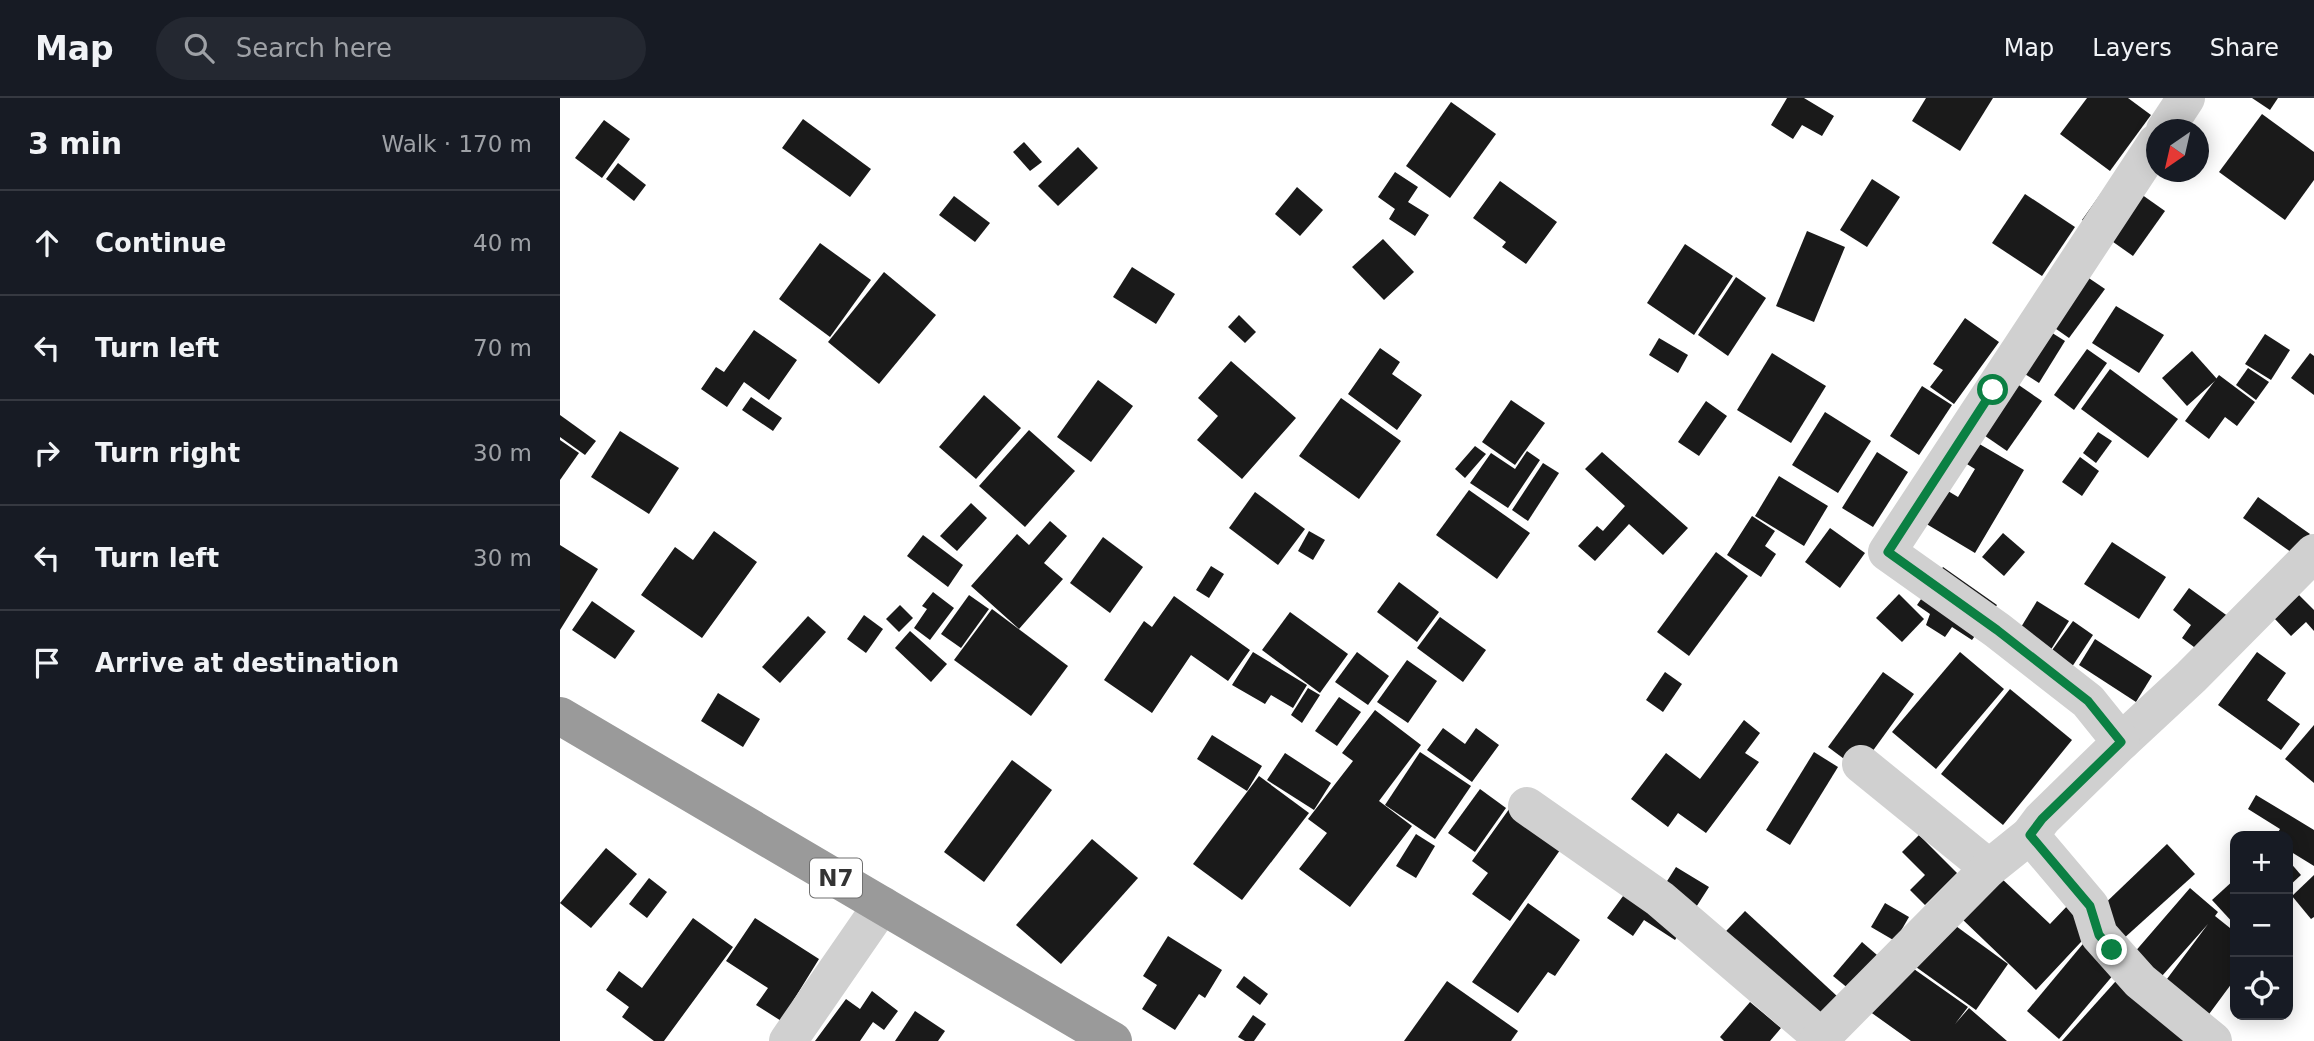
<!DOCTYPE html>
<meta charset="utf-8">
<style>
:root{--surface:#171b24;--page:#242831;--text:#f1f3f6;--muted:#9ea1a6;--line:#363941}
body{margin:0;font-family:"DejaVu Sans",sans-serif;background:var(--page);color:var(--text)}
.controls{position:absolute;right:21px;bottom:21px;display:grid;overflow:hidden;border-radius:14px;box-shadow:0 4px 18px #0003}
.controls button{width:63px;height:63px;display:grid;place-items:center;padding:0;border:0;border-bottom:2px solid var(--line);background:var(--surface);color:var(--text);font:35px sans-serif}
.compass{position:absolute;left:1586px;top:21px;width:63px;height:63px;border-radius:50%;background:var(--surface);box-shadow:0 4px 18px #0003;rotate:214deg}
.stop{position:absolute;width:21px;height:21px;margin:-16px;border:5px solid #0b8043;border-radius:50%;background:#fff}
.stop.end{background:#0b8043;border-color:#fff;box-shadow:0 2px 7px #0008}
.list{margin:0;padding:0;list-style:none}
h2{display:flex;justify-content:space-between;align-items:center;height:91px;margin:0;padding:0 28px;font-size:30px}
h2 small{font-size:23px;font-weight:400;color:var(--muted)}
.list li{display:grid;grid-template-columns:46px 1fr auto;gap:21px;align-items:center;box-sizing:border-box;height:105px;padding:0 28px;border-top:2px solid var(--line)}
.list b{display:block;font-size:26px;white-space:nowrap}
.list em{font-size:23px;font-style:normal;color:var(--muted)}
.icon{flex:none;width:38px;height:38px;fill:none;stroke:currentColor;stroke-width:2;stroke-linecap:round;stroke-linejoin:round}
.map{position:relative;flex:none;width:1754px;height:943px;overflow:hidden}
header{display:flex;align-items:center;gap:42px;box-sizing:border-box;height:98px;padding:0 35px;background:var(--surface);border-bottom:2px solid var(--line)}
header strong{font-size:33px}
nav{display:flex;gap:38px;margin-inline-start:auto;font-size:24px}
.search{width:490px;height:63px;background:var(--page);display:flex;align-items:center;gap:18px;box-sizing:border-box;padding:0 24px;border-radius:38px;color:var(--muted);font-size:26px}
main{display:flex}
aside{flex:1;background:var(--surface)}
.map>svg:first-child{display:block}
.building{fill:#1a1a1a}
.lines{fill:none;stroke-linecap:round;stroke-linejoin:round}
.minor{stroke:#d0d0d0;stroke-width:38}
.highway{stroke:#9a9a9a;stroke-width:38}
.route{stroke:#0b8043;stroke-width:9}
.labels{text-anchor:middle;stroke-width:7;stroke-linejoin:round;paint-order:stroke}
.shield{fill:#fff;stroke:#707070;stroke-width:2}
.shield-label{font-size:23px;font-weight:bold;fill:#333}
</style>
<header>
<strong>Map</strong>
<div class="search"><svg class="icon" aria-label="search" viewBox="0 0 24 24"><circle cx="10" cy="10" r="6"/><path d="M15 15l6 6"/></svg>Search here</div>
<nav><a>Map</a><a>Layers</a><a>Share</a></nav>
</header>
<main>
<aside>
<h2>3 min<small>Walk · 170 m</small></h2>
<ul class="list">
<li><svg class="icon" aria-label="ahead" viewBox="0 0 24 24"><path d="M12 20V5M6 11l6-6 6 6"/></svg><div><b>Continue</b></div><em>40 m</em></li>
<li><svg class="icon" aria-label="left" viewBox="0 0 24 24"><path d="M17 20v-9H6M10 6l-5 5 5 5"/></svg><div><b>Turn left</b></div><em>70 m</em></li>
<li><svg class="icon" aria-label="right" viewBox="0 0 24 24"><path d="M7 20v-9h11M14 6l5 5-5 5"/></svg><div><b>Turn right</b></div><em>30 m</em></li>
<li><svg class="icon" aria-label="left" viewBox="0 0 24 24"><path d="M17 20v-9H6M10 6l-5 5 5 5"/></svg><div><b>Turn left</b></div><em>30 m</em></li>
<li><svg class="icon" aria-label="arrive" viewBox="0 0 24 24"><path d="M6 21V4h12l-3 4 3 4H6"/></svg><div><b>Arrive at destination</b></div></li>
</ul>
</aside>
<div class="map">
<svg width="1754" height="943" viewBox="0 0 1754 943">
<rect width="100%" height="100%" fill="#fff"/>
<g class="building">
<path d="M1227,0H1244L1274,18L1262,38L1242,27L1233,41L1211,27Z"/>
<path d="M1366,0H1433L1400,53L1352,23Z"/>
<path d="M1527,0H1568L1591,17L1550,73L1500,36Z"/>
<path d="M1692,0H1718L1710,12Z"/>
<path d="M891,4L936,36L890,100L846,68Z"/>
<path d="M1702,16L1754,54V82L1725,122L1659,74Z"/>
<path d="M243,21L311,71L290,99L222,50Z"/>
<path d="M44,22L70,41L42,80L15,60Z"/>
<path d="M464,44L482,64L470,73L453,54Z"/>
<path d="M518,49L538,70L498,108L478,88Z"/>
<path d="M58,65L86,87L74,103L46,81Z"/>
<path d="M835,74L858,89L848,104L869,117L855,138L829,121L835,111L818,99Z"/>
<path d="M1554,77L1605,113L1573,158L1522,122Z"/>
<path d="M1312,81L1340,99L1307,149L1280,132Z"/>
<path d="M940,83L997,124L966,166L942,149L946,144L913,120Z"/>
<path d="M737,89L763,112L740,138L715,116Z"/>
<path d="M1465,96L1515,129L1482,178L1432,145Z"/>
<path d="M394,98L430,125L415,144L379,117Z"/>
<path d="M1247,133L1285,149L1254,224L1216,208Z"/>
<path d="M823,141L854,174L824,202L792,169Z"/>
<path d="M260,145L311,182L270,239L219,201Z"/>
<path d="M1125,146L1173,178L1134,237L1087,205Z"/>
<path d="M572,169L615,196L596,226L553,199Z"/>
<path d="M1514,170L1545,191L1509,240L1479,219Z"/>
<path d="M324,174L376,217L319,286L268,244Z"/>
<path d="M1176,179L1206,200L1168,258L1138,237Z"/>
<path d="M1556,208L1604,237L1579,275L1532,245Z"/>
<path d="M679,217L696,234L685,245L668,229Z"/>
<path d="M1405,220L1439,244L1394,306L1370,289L1383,272L1373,266Z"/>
<path d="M1470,221L1505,243L1479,285L1444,263Z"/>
<path d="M194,232L237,262L209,302L184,284L167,309L141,291L156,269L164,274Z"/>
<path d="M1705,236L1730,252L1711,282L1685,266Z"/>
<path d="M1099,240L1128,257L1118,275L1089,257Z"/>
<path d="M820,250L840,264L832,276L862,297L837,332L788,296Z"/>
<path d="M1527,251L1547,265L1514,312L1494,297Z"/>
<path d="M1632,253L1657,281L1627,308L1602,280Z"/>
<path d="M1212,255L1266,288L1231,345L1177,312Z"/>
<path d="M1750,255L1754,258V297L1731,280Z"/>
<path d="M671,263L736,320L682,381L637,342L658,318L638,300Z"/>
<path d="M1434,270L1482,303L1447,353L1399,320Z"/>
<path d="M1688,270L1709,284L1696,302L1676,287Z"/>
<path d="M1550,271L1618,321L1588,360L1521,311Z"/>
<path d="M1659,277L1695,304L1677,328L1665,319L1649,341L1625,323Z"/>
<path d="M538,282L573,308L531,364L497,339Z"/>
<path d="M1362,288L1392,307L1359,357L1330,338Z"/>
<path d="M424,297L461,330L416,381L379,349Z"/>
<path d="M191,299L222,320L213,333L182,312Z"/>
<path d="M781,300L841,343L799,401L739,358Z"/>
<path d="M951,302L985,325L955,367L922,344Z"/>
<path d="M1146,303L1167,318L1139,358L1118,344Z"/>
<path d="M1265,314L1311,343L1278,395L1232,367Z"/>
<path d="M0,317L36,343L25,357L0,339Z"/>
<path d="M469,332L515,373L465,429L419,388Z"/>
<path d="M60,333L119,370L89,416L31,379Z"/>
<path d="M1538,334L1552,343L1536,365L1523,355Z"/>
<path d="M1404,337L1464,372L1415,455L1338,409L1358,375L1398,399L1415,371L1392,357Z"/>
<path d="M0,342L19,355L0,382Z"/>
<path d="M915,348L926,356L905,380L895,371Z"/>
<path d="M967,353L980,362L948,410L910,385L931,355L955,371Z"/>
<path d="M1042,354L1128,430L1103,457L1069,426L1035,463L1018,448L1037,428L1043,433L1065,408L1025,371Z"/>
<path d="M1317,354L1348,374L1313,429L1282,410Z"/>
<path d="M1520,359L1539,373L1522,398L1502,384Z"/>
<path d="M983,365L999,375L968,423L952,412Z"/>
<path d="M1219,378L1268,408L1244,448L1195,418Z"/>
<path d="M909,392L970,435L937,481L876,437Z"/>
<path d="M695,394L745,431L718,467L669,430Z"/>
<path d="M1698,399L1750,436L1735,457L1683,420Z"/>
<path d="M411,405L427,420L397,453L380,438Z"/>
<path d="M1192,418L1215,433L1205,448L1216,456L1201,479L1167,457Z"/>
<path d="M490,423L507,438L484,465L503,481L459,531L411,488L457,436L469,447Z"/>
<path d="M1270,430L1305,455L1280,490L1245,464Z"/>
<path d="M154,433L197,464L142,540L81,497L115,449L133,462Z"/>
<path d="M749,433L765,442L753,462L738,453Z"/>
<path d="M1443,435L1465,454L1444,478L1422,459Z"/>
<path d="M363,437L403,467L388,489L347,458Z"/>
<path d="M543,439L583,469L550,515L510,485Z"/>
<path d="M1552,444L1606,479L1579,521L1524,486Z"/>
<path d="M0,447L38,471L0,532Z"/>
<path d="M1156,454L1188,478L1129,558L1097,534Z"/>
<path d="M651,468L664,476L649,500L636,492Z"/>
<path d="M1383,469L1437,507L1412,542L1392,529L1385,539L1366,527L1370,516L1357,507Z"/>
<path d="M839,484L879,514L857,544L817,514Z"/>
<path d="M1629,490L1669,519L1642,555L1622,540L1631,527L1613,512Z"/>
<path d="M373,494L394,510L370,542L354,530L367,511L362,508Z"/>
<path d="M1339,496L1364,521L1342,544L1316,520Z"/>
<path d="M409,497L429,511L401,550L381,536Z"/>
<path d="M1739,497L1754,512V533L1746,524L1731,538L1714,520Z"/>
<path d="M614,498L690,552L668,583L631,557L592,615L544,582L584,523L592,529Z"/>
<path d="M32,503L75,533L55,561L12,532Z"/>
<path d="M1477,503L1509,523L1490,553L1458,534Z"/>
<path d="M340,507L353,520L339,534L326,521Z"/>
<path d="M432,511L508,568L471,618L394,562Z"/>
<path d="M730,514L788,556L760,595L702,552Z"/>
<path d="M304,517L323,531L306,555L287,541Z"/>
<path d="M248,518L266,534L220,585L202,569Z"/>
<path d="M880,519L926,552L903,584L857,550Z"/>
<path d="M1513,523L1533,537L1502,584L1480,569Z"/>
<path d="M350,533L387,566L371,584L335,550Z"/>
<path d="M1535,541L1592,578L1576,604L1519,567Z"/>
<path d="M693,554L747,587L733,610L711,597L705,606L672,587Z"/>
<path d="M797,554L829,578L808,607L775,584Z"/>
<path d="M1400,554L1444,591L1376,671L1332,634Z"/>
<path d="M1697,554L1726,575L1707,602L1740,626L1721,652L1658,607Z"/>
<path d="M847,562L877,583L848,625L817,604Z"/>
<path d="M1105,574L1122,586L1103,614L1086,602Z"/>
<path d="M1323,574L1354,596L1299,672L1268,649Z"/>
<path d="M748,590L760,597L742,625L731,617Z"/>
<path d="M1450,591L1512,642L1443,727L1381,676Z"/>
<path d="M158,595L200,621L183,649L141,623Z"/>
<path d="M779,599L801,614L777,648L755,633Z"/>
<path d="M815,612L861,647L819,703L852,728L790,809L739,771L767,735L748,721L793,663L782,655Z"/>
<path d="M1184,622L1200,635L1185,655L1199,664L1146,735L1118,715L1108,729L1071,701L1106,655L1140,681Z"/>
<path d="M1754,627V685L1725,661Z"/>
<path d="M883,630L905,646L916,630L939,647L912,684L867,652Z"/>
<path d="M652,637L702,668L687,693L637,661Z"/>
<path d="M860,654L911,688L875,741L825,707Z"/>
<path d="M1254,654L1278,669L1230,747L1206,732Z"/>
<path d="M725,655L771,685L754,712L707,682Z"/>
<path d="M452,662L492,692L424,784L384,754Z"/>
<path d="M699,678L749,715L682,802L633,766Z"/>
<path d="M920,691L946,710L915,754L888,735Z"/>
<path d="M1696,697L1754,732V768L1728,752V738H1716L1720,731L1688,711Z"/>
<path d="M952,707L1005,745L950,823L912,796L928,775L912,763Z"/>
<path d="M856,736L875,748L856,780L836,768Z"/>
<path d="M1359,737L1397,775L1365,807L1350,792L1365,777L1342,754Z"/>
<path d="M532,741L578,780L501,866L456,827Z"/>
<path d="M1607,746L1635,776L1562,842L1536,814Z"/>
<path d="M46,750L77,776L31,830L0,805Z"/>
<path d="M1728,762L1741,777L1728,789Z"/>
<path d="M1116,769L1149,789L1115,842L1084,822L1073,838L1047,820L1066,794L1090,810Z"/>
<path d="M1754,777V819L1751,821L1732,798Z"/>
<path d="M1440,779L1490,826L1510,805L1535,829L1476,892L1401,820Z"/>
<path d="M89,780L107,794L87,820L69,806Z"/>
<path d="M1675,781V827L1652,802Z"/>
<path d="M1630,790L1658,814L1655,818L1675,834V881L1641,927L1598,893L1648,826L1594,887L1567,863Z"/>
<path d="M968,805L1020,842L995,878L988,874L958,915L912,884Z"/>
<path d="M1325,805L1349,819L1335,843L1311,829Z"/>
<path d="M1185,813L1278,899L1242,938L1152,848Z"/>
<path d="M133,820L173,849L104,943H94L62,919L69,909L46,892L59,873L82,890Z"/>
<path d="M195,820L259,861L233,903L226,926L196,907L208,890L166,863Z"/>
<path d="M1389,823L1448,866L1416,912L1356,869Z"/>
<path d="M608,838L662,872L645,900L639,896L615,932L582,911L597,887L583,878Z"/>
<path d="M1527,841L1560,869L1499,941L1467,913Z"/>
<path d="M1302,844L1317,857L1289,891L1273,878Z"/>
<path d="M1344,864L1408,909L1395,926L1409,910L1447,943H1351L1309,913Z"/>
<path d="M1564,874L1641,943H1502Z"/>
<path d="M684,878L708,896L700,907L676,889Z"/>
<path d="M887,883L958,933L951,943H844Z"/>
<path d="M312,893L338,913L324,932L313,924L300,943H255L286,901L300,911Z"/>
<path d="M1190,904L1221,930L1210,943H1164L1160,939Z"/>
<path d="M355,913L385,933L378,943H335Z"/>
<path d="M693,917L706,926L694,943H685L678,939Z"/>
</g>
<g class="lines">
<g class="minor">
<path d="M1605,32L1626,0"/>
<path d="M1561,644L1631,579L1754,455"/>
<path d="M1301,666L1429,770"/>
<path d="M967,708L1100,801L1261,939"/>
<path d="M1470,737L1530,808L1539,837L1580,883L1653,943"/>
<path d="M228,943L322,807"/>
<path d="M1258,943L1429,770L1470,737L1482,721L1561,644L1528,603L1437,532L1327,454L1596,45"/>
</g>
<path class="highway" d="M0,618L553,943"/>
</g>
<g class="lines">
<path class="route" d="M1433,292L1328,454L1437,532L1528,603L1561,644L1482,721L1470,737L1530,808L1539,837L1552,852"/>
</g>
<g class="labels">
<rect class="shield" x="250" y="760.5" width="52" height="39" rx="5"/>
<g class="shield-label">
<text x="276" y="788">N7</text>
</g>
</g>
</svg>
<div class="controls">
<button>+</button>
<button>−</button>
<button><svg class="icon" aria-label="locate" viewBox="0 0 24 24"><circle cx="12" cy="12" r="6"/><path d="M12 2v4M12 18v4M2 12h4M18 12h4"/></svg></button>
</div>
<svg class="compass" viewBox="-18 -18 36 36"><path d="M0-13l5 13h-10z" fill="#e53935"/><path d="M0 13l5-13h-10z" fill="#9ea1a6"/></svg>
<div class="stop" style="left:1433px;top:292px"></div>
<div class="stop end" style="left:1552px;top:852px"></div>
</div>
</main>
